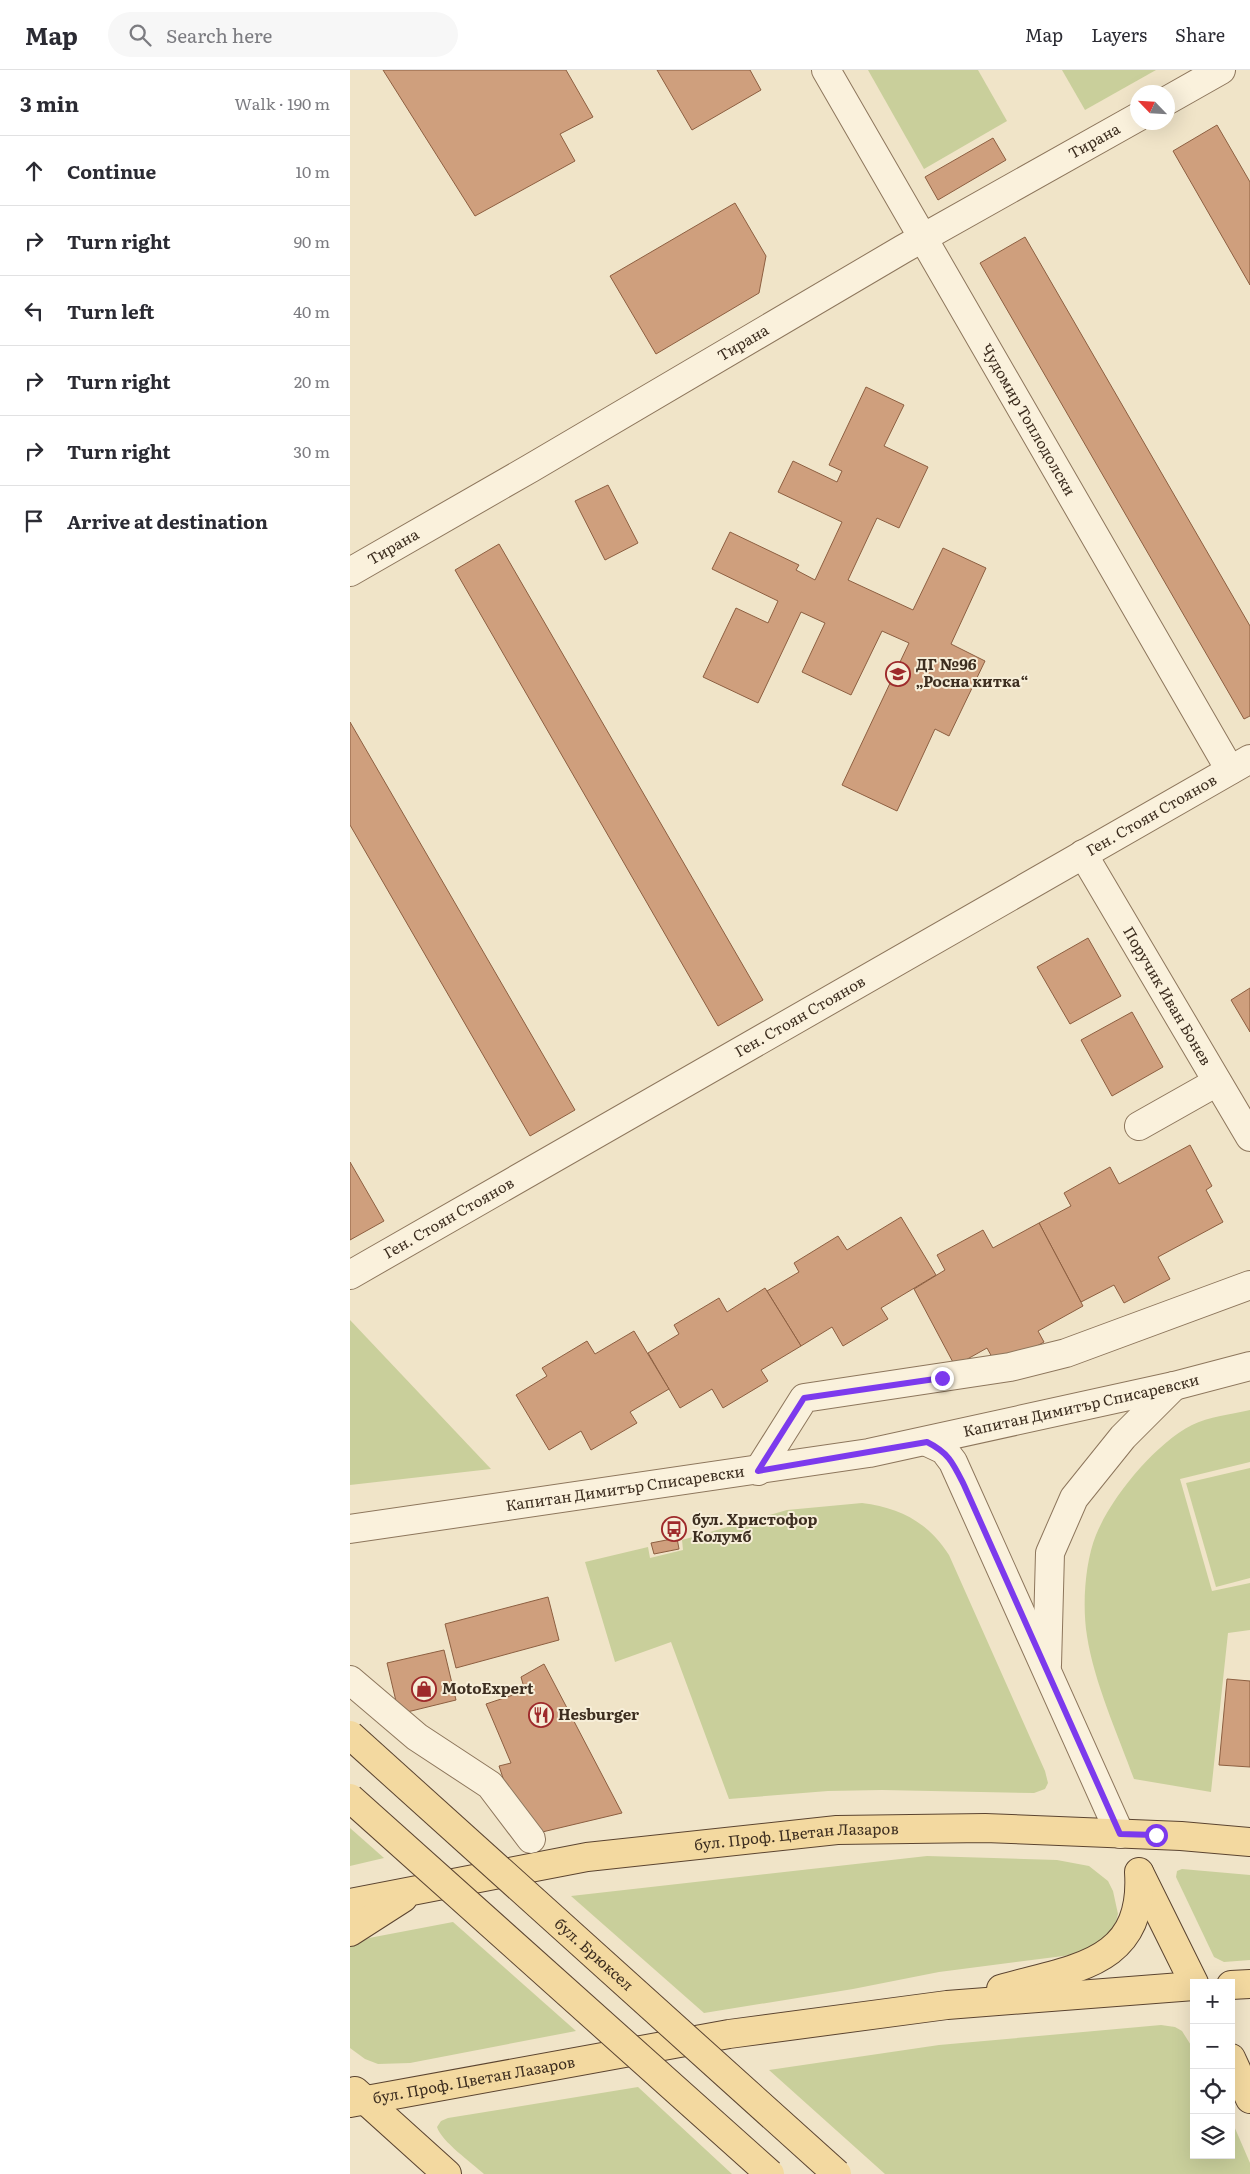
<!DOCTYPE html>
<meta charset="utf-8">
<style>
:root{--surface:#fff;--page:#f7f7f7;--text:#2b2b33;--muted:#7c7c81;--line:#e1e1e2}
body{margin:0;font-family:Literata,serif;background:var(--page);color:var(--text)}
.controls{position:absolute;right:15px;bottom:15px;display:grid;overflow:hidden;border-radius:0px;box-shadow:0 5px 20px #0002}
.controls button{width:45px;height:45px;display:grid;place-items:center;padding:0;border:0;border-bottom:1px solid var(--line);background:var(--surface);color:var(--text);font:25px sans-serif}
.compass{position:absolute;left:780px;top:15px;width:45px;height:45px;border-radius:50%;background:var(--surface);box-shadow:0 5px 20px #0002;rotate:295deg}
.stop{position:absolute;width:15px;height:15px;margin:-11px;border:4px solid #7c3aed;border-radius:50%;background:#fff}
.stop.end{background:#7c3aed;border-color:#fff;box-shadow:0 1px 5px #0008}
.list{margin:0;padding:0;list-style:none}
h2{display:flex;justify-content:space-between;align-items:center;height:65px;margin:0;padding:0 20px;font-size:21px}
h2 small{font-size:16px;font-weight:400;color:var(--muted)}
.list li{display:grid;grid-template-columns:32px 1fr auto;gap:15px;align-items:center;box-sizing:border-box;height:70px;padding:0 20px;border-top:1px solid var(--line)}
.list b{display:block;font-size:19px;white-space:nowrap}
.list em{font-size:16px;font-style:normal;color:var(--muted)}
.icon{flex:none;width:28px;height:28px;fill:none;stroke:currentColor;stroke-width:2;stroke-linecap:round;stroke-linejoin:round}
.map{position:relative;flex:none;width:900px;height:2104px;overflow:hidden}
header{display:flex;align-items:center;gap:30px;box-sizing:border-box;height:70px;padding:0 25px;background:var(--surface);border-bottom:1px solid var(--line)}
header strong{font-size:24px}
nav{display:flex;gap:28px;margin-inline-start:auto;font-size:18px}
.search{width:350px;height:45px;background:var(--page);display:flex;align-items:center;gap:12px;box-sizing:border-box;padding:0 18px;border-radius:28px;color:var(--muted);font-size:19px}
main{display:flex}
aside{flex:1;background:var(--surface)}
.map>svg:first-child{display:block}
.green{fill:#c9cf9b}
.building{fill:#cf9f7d;stroke:#8d5f41}
.lines{fill:none;stroke-linecap:round;stroke-linejoin:round}
.minor-casing{stroke:#8d765c;stroke-width:30}
.major-casing{stroke:#5b4430;stroke-width:30}
.minor{stroke:#faf1dc;stroke-width:28}
.major{stroke:#f3d9a0;stroke-width:28}
.major-bridge-casing{stroke:#5b4430;stroke-width:30;stroke-linecap:butt}
.major-bridge{stroke:#f3d9a0;stroke-width:28}
.route{stroke:#7c3aed;stroke-width:6}
.labels{text-anchor:middle;stroke-width:4;stroke-linejoin:round;paint-order:stroke}
.street-label{font-size:15px;fill:#3d2e20;stroke:#f7eed8}
.poi-label{font-size:15px;font-weight:bold;fill:#3d2e20;stroke:#f7eed8;text-anchor:start}
</style>
<header>
<strong>Map</strong>
<div class="search"><svg class="icon" aria-label="search" viewBox="0 0 24 24"><circle cx="10" cy="10" r="6"/><path d="M15 15l6 6"/></svg>Search here</div>
<nav><a>Map</a><a>Layers</a><a>Share</a></nav>
</header>
<main>
<aside>
<h2>3 min<small>Walk · 190 m</small></h2>
<ul class="list">
<li><svg class="icon" aria-label="ahead" viewBox="0 0 24 24"><path d="M12 20V5M6 11l6-6 6 6"/></svg><div><b>Continue</b></div><em>10 m</em></li>
<li><svg class="icon" aria-label="right" viewBox="0 0 24 24"><path d="M7 20v-9h11M14 6l5 5-5 5"/></svg><div><b>Turn right</b></div><em>90 m</em></li>
<li><svg class="icon" aria-label="left" viewBox="0 0 24 24"><path d="M17 20v-9H6M10 6l-5 5 5 5"/></svg><div><b>Turn left</b></div><em>40 m</em></li>
<li><svg class="icon" aria-label="right" viewBox="0 0 24 24"><path d="M7 20v-9h11M14 6l5 5-5 5"/></svg><div><b>Turn right</b></div><em>20 m</em></li>
<li><svg class="icon" aria-label="right" viewBox="0 0 24 24"><path d="M7 20v-9h11M14 6l5 5-5 5"/></svg><div><b>Turn right</b></div><em>30 m</em></li>
<li><svg class="icon" aria-label="arrive" viewBox="0 0 24 24"><path d="M6 21V4h12l-3 4 3 4H6"/></svg><div><b>Arrive at destination</b></div></li>
</ul>
</aside>
<div class="map">
<svg width="900" height="2104" viewBox="0 0 900 2104">
<rect width="100%" height="100%" fill="#f0e4c8"/>
<g class="green">
<path d="M518,0H628L657,51L574,99Z"/>
<path d="M712,0H806L735,40Z"/>
<path d="M0,1250L141,1399L0,1415Z"/>
<path d="M900,1340V1392L830,1409L862,1521L900,1513V1560L878,1563L861,1722L784,1709C768,1665 744,1612 737,1566C732,1536 735,1492 746,1465C762,1426 805,1374 842,1355C858,1347 882,1344 900,1340Z"/>
<path d="M900,1398V1508L866,1517L836,1413Z"/>
<path d="M512,1433C550,1438 578,1452 599,1485L695,1701L698,1713L695,1719L684,1723L532,1720L478,1721L379,1729L321,1572L265,1592L235,1492L298,1477L300,1488L333,1480L332,1470L437,1440Z"/>
<path d="M0,1758L34,1788L0,1796Z"/>
<path d="M577,1786L707,1790L739,1796L758,1811L763,1821L768,1844L765,1855L759,1866L729,1884L589,1902L503,1919L354,1943L221,1826Z"/>
<path d="M832,1799L900,1805V1890L874,1892L864,1887L826,1807L827,1801Z"/>
<path d="M103,1852L226,1961L60,1993L28,1994L15,1989L0,1978V1877L19,1868Z"/>
<path d="M811,1955L825,1957L832,1961L844,1980V2085H881V2049L900,2093V2104H535L419,2000L589,1975Z"/>
<path d="M288,2017L382,2104H134C122,2093 91,2071 87,2057L91,2051L98,2048Z"/>
</g>
<g class="building">
<path d="M33,0H216L243,47L210,64L225,91L125,146Z"/>
<path d="M307,0H400L411,20L342,60Z"/>
<path d="M867,55L900,112V215L823,81Z"/>
<path d="M643,68L656,90L588,130L575,107Z"/>
<path d="M385,133L416,186L409,223L306,284L260,206Z"/>
<path d="M675,167L900,556V646L894,649L630,193Z"/>
<path d="M516,317L554,335L534,376L578,397L549,458L527,448L498,510L563,540L593,478L636,498L601,574L635,591L599,666L585,659L547,741L492,715L559,573L532,561L501,625L452,602L475,553L451,542L408,633L353,607L386,538L418,553L428,531L362,499L380,462L449,495L446,500L465,510L492,452L428,422L443,391L487,412L492,401L479,395Z"/>
<path d="M258,415L288,473L255,490L225,431Z"/>
<path d="M149,474L413,930L368,956L105,500Z"/>
<path d="M0,652L225,1040L180,1066L0,755Z"/>
<path d="M738,868L771,926L720,954L687,897Z"/>
<path d="M900,918V962L881,930Z"/>
<path d="M782,942L813,997L762,1026L731,970Z"/>
<path d="M840,1075L862,1116L856,1120L873,1152L808,1187L820,1209L774,1233L764,1215L731,1232L689,1153L721,1136L714,1123L760,1097L769,1114Z"/>
<path d="M0,1092L34,1151L0,1170Z"/>
<path d="M551,1147L586,1205L531,1238L538,1249L493,1276L482,1257L451,1276L417,1221L449,1202L444,1193L488,1166L497,1180Z"/>
<path d="M689,1153L733,1236L688,1261L694,1272L648,1298L637,1278L605,1296L564,1219L595,1200L587,1185L633,1160L643,1178Z"/>
<path d="M415,1218L451,1276L411,1300L418,1311L373,1338L362,1319L330,1338L298,1283L329,1264L324,1255L369,1228L377,1242Z"/>
<path d="M284,1261L319,1319L280,1342L287,1353L241,1380L231,1361L199,1380L166,1325L197,1306L192,1298L237,1271L245,1284Z"/>
<path d="M327,1468L329,1479L304,1484L301,1473Z"/>
<path d="M198,1527L209,1570L106,1598L95,1554Z"/>
<path d="M94,1580L106,1630L49,1644L37,1593Z"/>
<path d="M194,1594L272,1743L188,1763L157,1720L149,1696L161,1693L136,1634L175,1621L171,1607Z"/>
<path d="M877,1609L900,1611V1697L869,1695Z"/>
</g>
<g class="lines">
<defs>
<g id="minor">
<path id="s1" d="M476,0L880,700"/>
<path d="M818,30L871,0"/>
<path id="s2" d="M0,502L181,398L553,179L788,47"/>
<path id="s3" d="M733,784L900,1067"/>
<path d="M789,1056L867,1012"/>
<path id="s4" d="M0,1205L900,689"/>
<path d="M577,1372L594,1380L603,1392L770,1764"/>
<path d="M408,1401L454,1328L660,1297L716,1283L900,1215"/>
<path id="s5" d="M0,1459L519,1383L824,1316L900,1296"/>
<path d="M697,1595L700,1483L724,1428L773,1367L824,1316"/>
<path d="M0,1610L67,1667L140,1715L181,1769"/>
</g>
<g id="major">
<path d="M790,1804L844,1913"/>
<path id="s6" d="M0,1833L237,1787L487,1760L635,1758L831,1766L900,1772"/>
<path d="M0,1862L53,1828"/>
<path d="M881,1915L900,1914"/>
<path d="M651,1919C722,1898 795,1896 789,1802"/>
<path d="M881,1988L900,2029"/>
<path d="M5,2021L97,2104"/>
<path id="s7" d="M0,2033L379,1964L597,1935L844,1916"/>
</g>
</defs>
<use href="#minor" class="minor-casing"/>
<use href="#major" class="major-casing"/>
<use href="#minor" class="minor"/>
<use href="#major" class="major"/>
<defs>
<g id="major-bridge">
<path id="s8" d="M0,1665L487,2104"/>
<path d="M0,1728L420,2104"/>
</g>
</defs>
<use href="#major-bridge" class="major-bridge-casing"/>
<use href="#major-bridge" class="major-bridge"/>
</g>
<g class="lines">
<path class="route" d="M592,1308L454,1328L408,1401L577,1372C599,1383 603,1393 614,1415L770,1764L806,1765"/>
</g>
<defs>
<symbol id="school-ring" viewBox="-11 -11 22 22"><circle r="9.5" fill="#f7eed8" stroke="#9e2a2b" stroke-width="1.5"/><path d="M0-5L7-2L0 1L-7-2ZM-4 1L0 2.5L4 1V4Q0 6-4 4Z" fill="#9e2a2b"/></symbol>
<symbol id="bus-ring" viewBox="-11 -11 22 22"><circle r="9.5" fill="#f7eed8" stroke="#9e2a2b" stroke-width="1.5"/><path d="M-5-6H5V4H4V6H2V4H-2V6H-4V4H-5ZM-3.5-4V0h7V-4ZM-3.5 1.2v1.5H-2V1.2ZM2 1.2v1.5H3.5V1.2Z" fill="#9e2a2b"/></symbol>
<symbol id="shop-ring" viewBox="-11 -11 22 22"><circle r="9.5" fill="#f7eed8" stroke="#9e2a2b" stroke-width="1.5"/><path d="M-5-2.5h2.3a2.7 3.5 0 0 1 5.4 0H5L5.5 6h-11ZM-1.5-2.5h3a1.5 2.3 0 0 0-3 0Z" fill="#9e2a2b"/></symbol>
<symbol id="restaurant-ring" viewBox="-11 -11 22 22"><circle r="9.5" fill="#f7eed8" stroke="#9e2a2b" stroke-width="1.5"/><path d="M-5-6h1v4h1v-4h1v4h1v-4h1v5L-1.5 .5V6h-2V.5L-5-1ZM5-6V6H3V1.5H1.5Q1.5-4 5-6Z" fill="#9e2a2b"/></symbol>
</defs>
<g fill-rule="evenodd">
<use href="#school-ring" x="534" y="590" width="28" height="28"/>
<use href="#bus-ring" x="310" y="1445" width="28" height="28"/>
<use href="#shop-ring" x="60" y="1605" width="28" height="28"/>
<use href="#restaurant-ring" x="177" y="1631" width="28" height="28"/>
</g>
<g class="labels">
<g class="street-label">
<text dy="5" stroke="none"><textPath href="#s2" startOffset="860">Тирана</textPath></text>
<text dy="5" stroke="none"><textPath href="#s2" startOffset="455">Тирана</textPath></text>
<text dy="5" stroke="none"><textPath href="#s1" startOffset="404">Чудомир Топлодолски</textPath></text>
<text dy="5" stroke="none"><textPath href="#s2" startOffset="50">Тирана</textPath></text>
<text dy="5" stroke="none"><textPath href="#s4" startOffset="924">Ген. Стоян Стоянов</textPath></text>
<text dy="5" stroke="none"><textPath href="#s3" startOffset="165">Поручик Иван Бонев</textPath></text>
<text dy="5" stroke="none"><textPath href="#s4" startOffset="519">Ген. Стоян Стоянов</textPath></text>
<text dy="5" stroke="none"><textPath href="#s4" startOffset="114">Ген. Стоян Стоянов</textPath></text>
<text dy="5" stroke="none"><textPath href="#s5" startOffset="742">Капитан Димитър Списаревски</textPath></text>
<text dy="5" stroke="none"><textPath href="#s5" startOffset="278">Капитан Димитър Списаревски</textPath></text>
<text dy="5" stroke="none"><textPath href="#s6" startOffset="452">бул. Проф. Цветан Лазаров</textPath></text>
<text dy="5" stroke="none"><textPath href="#s8" startOffset="328">бул. Брюксел</textPath></text>
<text dy="5" stroke="none"><textPath href="#s7" startOffset="126">бул. Проф. Цветан Лазаров</textPath></text>
</g>
<g class="poi-label">
<text x="566" y="600">ДГ №96<tspan x="566" dy="17">„Росна китка“</tspan></text>
<text x="342" y="1455">бул. Христофор<tspan x="342" dy="17">Колумб</tspan></text>
<text x="92" y="1624">MotoExpert</text>
<text x="208" y="1650">Hesburger</text>
</g>
</g>
</svg>
<div class="controls">
<button>+</button>
<button>−</button>
<button><svg class="icon" aria-label="locate" viewBox="0 0 24 24"><circle cx="12" cy="12" r="6"/><path d="M12 2v4M12 18v4M2 12h4M18 12h4"/></svg></button>
<button><svg class="icon" aria-label="layers" viewBox="0 0 24 24"><path d="M12 4l9 5-9 5-9-5zM3 14l9 5 9-5"/></svg></button>
</div>
<svg class="compass" viewBox="-18 -18 36 36"><path d="M0-13l5 13h-10z" fill="#e53935"/><path d="M0 13l5-13h-10z" fill="#7c7c81"/></svg>
<div class="stop" style="left:806px;top:1765px"></div>
<div class="stop end" style="left:592px;top:1308px"></div>
</div>
</main>
